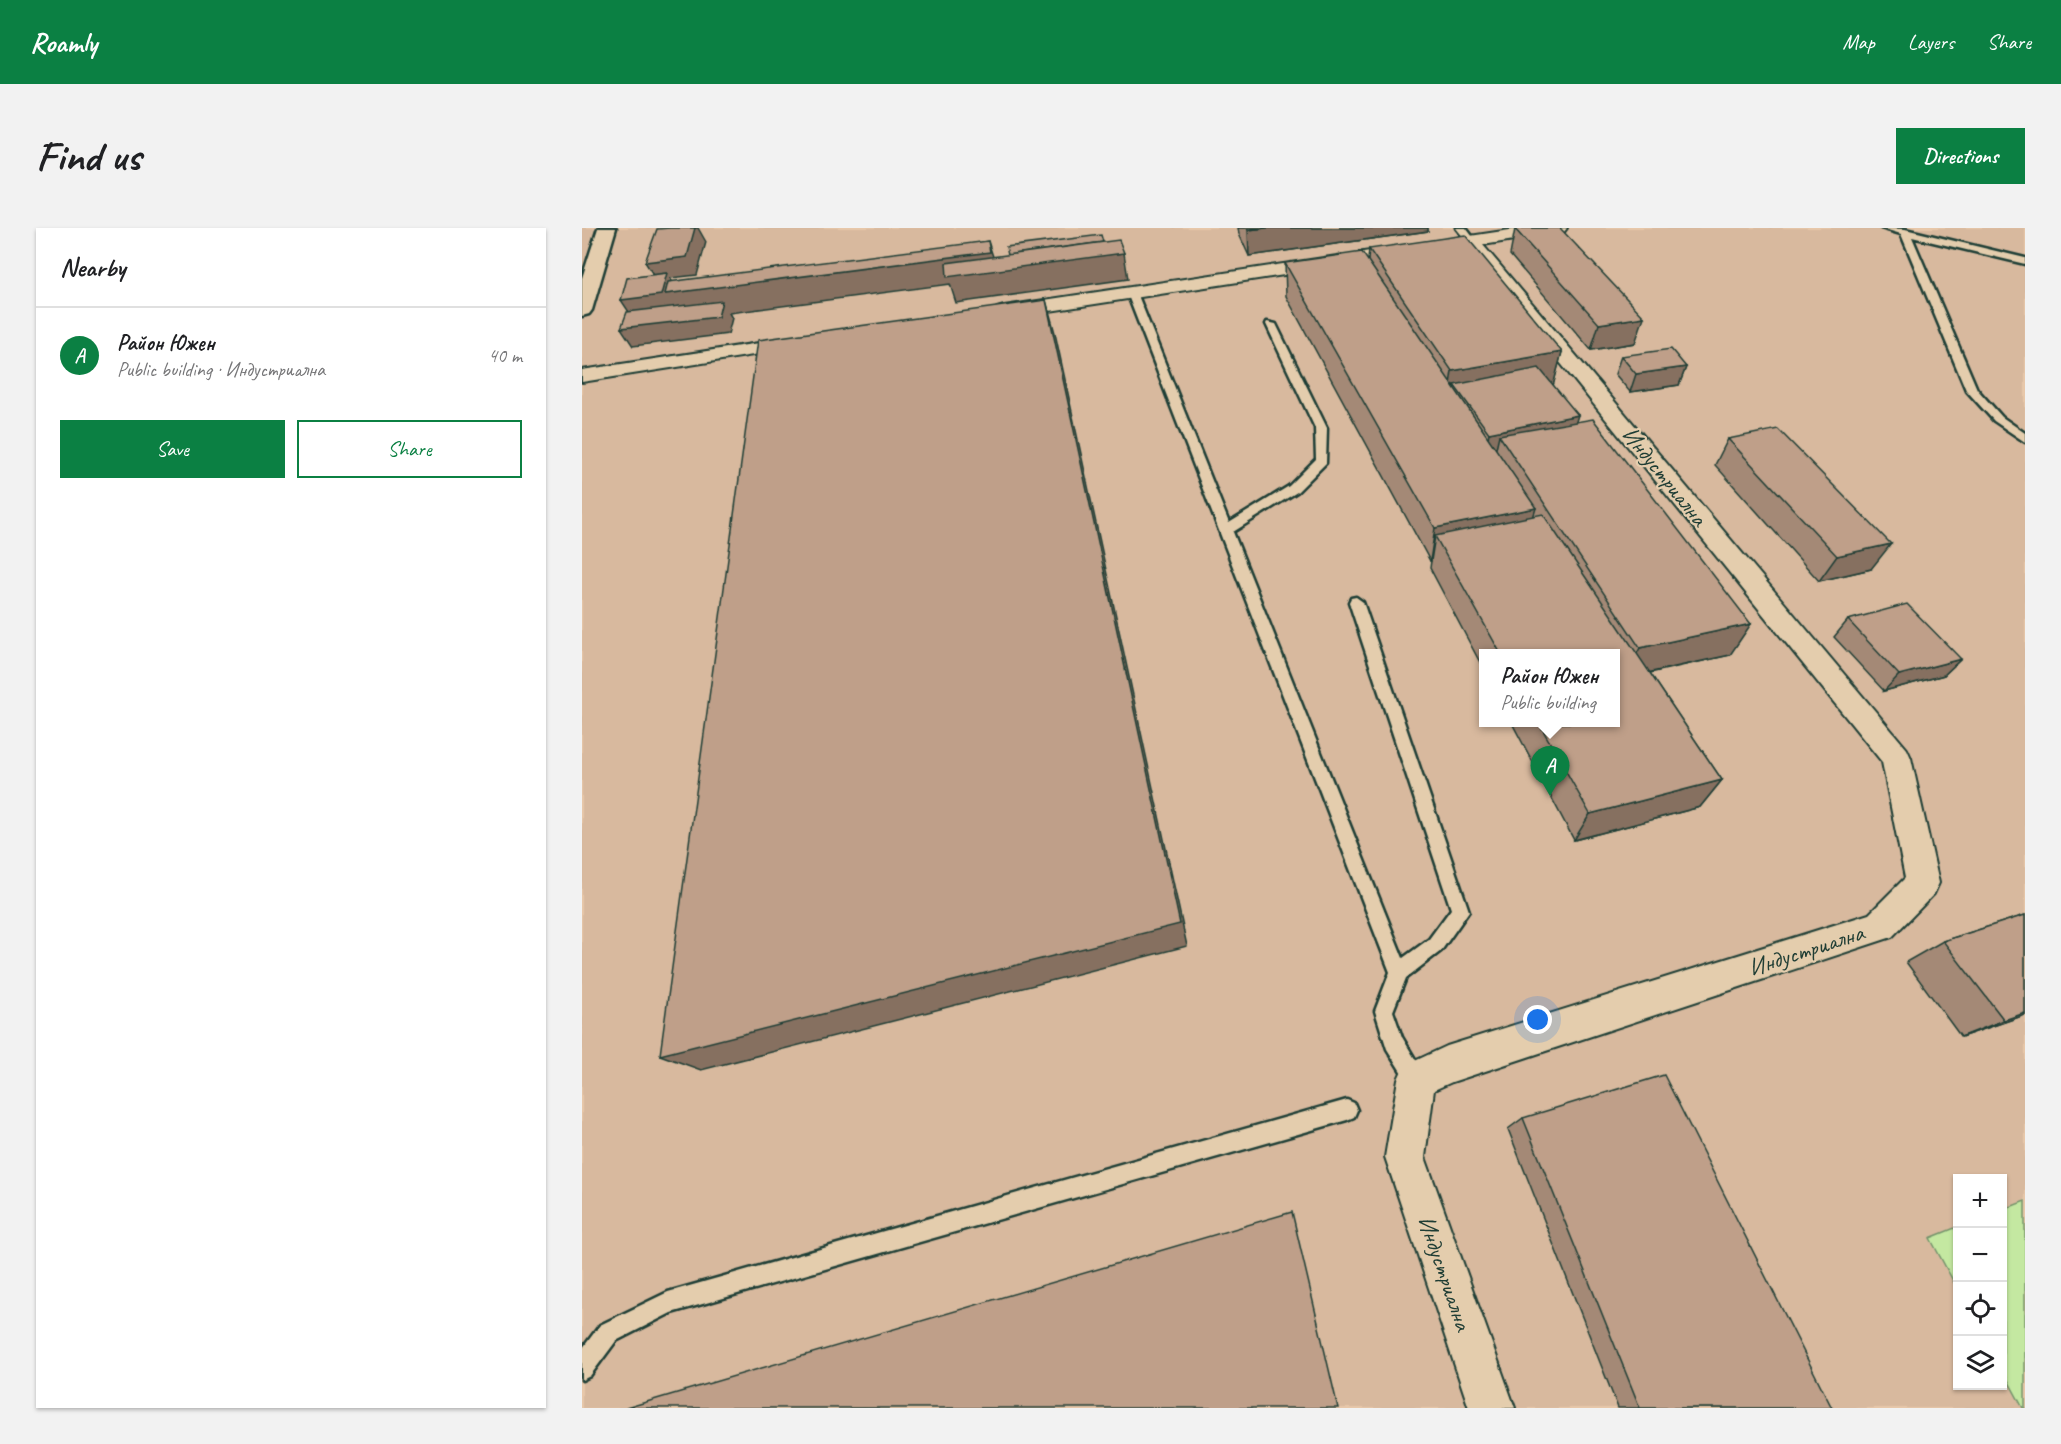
<!DOCTYPE html>
<meta charset="utf-8">
<style>
:root{--surface:#fff;--page:#f2f2f2;--text:#202124;--muted:#757577;--line:#e0e0e0;--accent:#0b8043}
body{margin:0;font-family:Caveat,sans-serif;background:var(--page);color:var(--text)}
.controls{position:absolute;right:18px;bottom:18px;display:grid;overflow:hidden;border-radius:0px;box-shadow:0 2px 4px #0004}
.controls button{width:54px;height:54px;display:grid;place-items:center;padding:0;border:0;border-bottom:2px solid var(--line);background:var(--surface);color:var(--text);font:30px sans-serif}
.you{position:absolute;left:956px;top:792px;width:21px;height:21px;margin:-15px;border:4px solid #fff;border-radius:50%;background:#1a73e8;box-shadow:0 0 0 9px #1a73e833}
.badge{display:grid;place-items:center;width:39px;height:39px;border-radius:50%;background:var(--accent);color:#fff;font-size:20px;font-weight:700}
.pin{position:absolute;translate:-50% -50px;filter:drop-shadow(0 2px 3px #0008)}
.pin::after{content:'';position:absolute;top:32px;width:21px;height:18px;background:inherit;clip-path:polygon(0 0,100% 0,50% 100%)}
.popup{position:absolute;left:897px;top:421px;width:141px;height:78px;box-sizing:border-box;display:grid;place-content:center;border-radius:0px;background:var(--surface);filter:drop-shadow(0 2px 4px #0005);font-size:20px;white-space:nowrap;color:var(--muted)}
.popup b{font-size:22px;color:var(--text)}
.popup::after{content:'';position:absolute;left:50%;top:100%;margin-left:-12px;border:12px solid transparent;border-top-color:var(--surface)}
.list{margin:0;padding:0;list-style:none}
h2{display:flex;justify-content:space-between;align-items:center;height:78px;margin:0;padding:0 24px;font-size:26px}
h2 small{font-size:20px;font-weight:400;color:var(--muted)}
.list li{display:grid;grid-template-columns:39px 1fr auto;gap:18px;align-items:center;box-sizing:border-box;height:96px;padding:0 24px;border-top:2px solid var(--line)}
.list b{display:block;font-size:22px;white-space:nowrap}
.list p{margin:0;font-size:20px;white-space:nowrap;color:var(--muted)}
.list em{font-size:20px;font-style:normal;color:var(--muted)}
.actions{display:flex;gap:12px;padding:18px 24px}
.actions a{flex:1;padding:14px 0;border:2px solid var(--accent);border-radius:0px;text-align:center;font-size:21px;color:var(--accent)}
.actions .main{background:var(--accent);color:#fff}
.icon{flex:none;width:33px;height:33px;fill:none;stroke:currentColor;stroke-width:2;stroke-linecap:round;stroke-linejoin:round}
.map{position:relative;flex:none;width:1443px;height:1180px;overflow:hidden;border-radius:0px}
header{display:flex;align-items:center;gap:36px;box-sizing:border-box;height:84px;padding:0 30px;background:var(--accent);color:#fff}
header strong{font-size:28px}
nav{display:flex;gap:33px;margin-inline-start:auto;font-size:21px}
.intro{display:flex;align-items:center;justify-content:space-between;box-sizing:border-box;height:144px;padding:0 36px}
h1{margin:0;font-size:42px}
.button{padding:15px 27px;border-radius:0px;background:var(--accent);color:#fff;font-size:21px;font-weight:700}
main{display:flex;gap:36px;padding:0 36px}
aside{flex:1;background:var(--surface);border-radius:0px;box-shadow:0 2px 4px #0004}
.map>svg:first-child{display:block}
.built{fill:#d8b99e;fill-rule:evenodd}
.green{fill:#c4e8a1;stroke:#72926a;stroke-width:1.5}
.lines{fill:none;stroke-linecap:round;stroke-linejoin:round}
.lane-casing{stroke:#1f3d34;stroke-width:5}
.street-casing{stroke:#1f3d34;stroke-width:4}
.secondary-casing{stroke:#1f3d34;stroke-width:5}
.lane{fill:#e4cdad;fill-rule:evenodd}
.street{fill:#e4cdad;fill-rule:evenodd}
.secondary{fill:#e4cdad;fill-rule:evenodd}
.wall{fill:#a48976;stroke:#1f3d34;stroke-width:1.5}
.shaded-wall{fill:#866f60;stroke:#1f3d34;stroke-width:1.5}
.building{fill:#bf9f89;stroke:#1f3d34;stroke-width:1.5}
.labels{text-anchor:middle;stroke-width:4.5;stroke-linejoin:round;paint-order:stroke}
.street-label{font-size:24px;fill:#1f3d34;stroke:#e4cdad}
</style>
<header>
<strong>Roamly</strong>
<nav><a>Map</a><a>Layers</a><a>Share</a></nav>
</header>
<div class="intro"><h1>Find us</h1><a class="button">Directions</a></div>
<main>
<aside>
<h2>Nearby<small></small></h2>
<ul class="list">
<li><span class="badge">A</span><div><b>Район Южен</b><p>Public building · Индустриална</p></div><em>40 m</em></li>
</ul>
<div class="actions"><a class="main">Save</a><a>Share</a></div>
</aside>
<div class="map">
<svg width="1443" height="1180" viewBox="0 0 1443 1180">
<rect width="100%" height="100%" fill="#e8c8aa"/>
<filter id="ink" filterUnits="userSpaceOnUse"><feTurbulence type="fractalNoise" baseFrequency=".0167" numOctaves="2"/><feDisplacementMap in="SourceGraphic" scale="12" xChannelSelector="R" yChannelSelector="G"/><feConvolveMatrix kernelMatrix="1 2 1 2 8 2 1 2 1" color-interpolation-filters="sRGB"/></filter>
<g filter="url(#ink)">
<path class="built" d="M0,0H1443V973L1421,982L1420,950H1376L1375,999L1348,1010L1375,1060L1376,1158H1420L1421,1143L1441,1180H0ZM902,426H1034V494H902Z"/>
<g class="green">
<path d="M1443,973V1180H1441L1421,1143L1420,982Z"/>
<path d="M1375,999V1060L1348,1010Z"/>
</g>
<g class="lines">
<defs>
<g id="lane">
<path d="M874,0H884L894,13L892,15H886Z"/>
<path d="M1299,0L1323,1L1443,30V36L1330,9L1395,161L1420,189L1443,205V214L1412,193L1384,162L1319,6Z"/>
<path d="M546,63L555,65L647,295L707,258L734,231L733,200L684,96L685,94L694,96L745,200L744,235L715,264L651,304L821,730L847,711L869,681L767,374L769,370L774,369L781,374L887,683L859,723L824,750L811,783L820,809L845,851L842,858L835,861L828,858L805,821L793,783L808,744L545,65Z"/>
<path d="M765,872L772,875L775,882L772,889L765,892L89,1085L34,1113L8,1148L0,1152V1121L18,1097L86,1064Z"/>
</g>
<g id="street">
<path d="M941,0H985L982,4L976,5L901,17L1325,521L1329,530L1357,655L1352,666L1310,709L870,854L852,862L843,929L933,1180H887L803,929L816,851L822,838L865,818L1287,686L1323,650L1300,534L885,19L422,90L415,88L412,84L415,80L422,78Z"/>
<path d="M216,109L223,111L226,115L223,119L0,154V142Z"/>
</g>
<path id="secondary" d="M16,0H34L10,82L7,86L0,88V50Z"/>
</defs>
<use href="#lane" class="lane-casing"/>
<use href="#street" class="street-casing"/>
<use href="#secondary" class="secondary-casing"/>
<use href="#lane" class="lane"/>
<use href="#street" class="street"/>
<use href="#secondary" class="secondary"/>
</g>
<g class="wall">
<path d="M656,0H846V3L667,28L657,6Z"/>
<path d="M933,1L1053,115L1009,122L928,27Z"/>
<path d="M787,21L980,124L971,157L994,194L1148,427L1068,445L1140,552L1118,579L992,612L930,495H1034V426H902V442L848,340L849,333H848L704,68L703,35L786,32Z"/>
<path d="M1039,128L1104,139L1097,157L1048,164L1033,146Z"/>
<path d="M1146,211L1289,341L1237,353L1133,237Z"/>
<path d="M1266,392L1379,431L1362,447L1302,463L1252,409Z"/>
<path d="M1443,687V787L1379,809L1324,734L1361,713Z"/>
<path d="M941,890L1250,1180H1036L926,901Z"/>
</g>
<g class="shaded-wall">
<path d="M113,0H116L124,14L115,47L88,50L96,63L406,13L414,38L542,25L546,51L374,75L368,56L147,85L150,90L146,106L51,118L39,100L51,90L39,72L74,51L63,34Z"/>
<path d="M684,0H846V3L667,28L666,2Z"/>
<path d="M464,72L473,105L605,718L119,842L78,827Z"/>
<path d="M1062,89L1053,115L1009,122L1017,96Z"/>
<path d="M980,124L971,158L872,157L869,176L865,177L870,143Z"/>
<path d="M1104,139L1097,157L1048,164L1054,146Z"/>
<path d="M996,187L988,213L917,207L912,229L902,231L907,205Z"/>
<path d="M954,280L944,313L853,308L849,333H848L853,300Z"/>
<path d="M1309,316L1289,341L1237,353L1255,328Z"/>
<path d="M1169,396L1148,427L1042,450L1058,420Z"/>
<path d="M1379,431L1362,447L1302,463L1317,447Z"/>
<path d="M1140,552L1118,579L992,612L1008,586Z"/>
<path d="M1443,785V787L1379,809L1422,792Z"/>
</g>
<g class="building">
<path d="M88,0H113L105,29L63,34L75,1Z"/>
<path d="M665,0H684L666,2Z"/>
<path d="M942,0H978L1062,89L1017,96L933,1Z"/>
<path d="M519,7L521,14L426,27L424,19Z"/>
<path d="M883,7L980,124L870,143L787,21Z"/>
<path d="M537,12L542,25L365,49L364,35Z"/>
<path d="M406,13L408,24L83,66L86,54Z"/>
<path d="M780,24L954,280L853,300L703,35Z"/>
<path d="M85,45L79,67L39,72L45,50Z"/>
<path d="M464,72L598,696L78,827L176,112Z"/>
<path d="M140,73L136,89L39,100L45,84Z"/>
<path d="M1089,121L1104,139L1054,146L1039,128Z"/>
<path d="M957,140L996,187L907,205L872,157Z"/>
<path d="M1011,191L1169,396L1058,420L917,207Z"/>
<path d="M1196,201L1309,316L1255,328L1146,211Z"/>
<path d="M961,286L1140,552L1008,586L957,495H1034V426H919L853,308Z"/>
<path d="M1325,376L1379,431L1317,447L1266,392Z"/>
<path d="M1443,687V785L1422,792L1361,713Z"/>
<path d="M1082,847L1250,1180H1058L941,890Z"/>
<path d="M710,984L756,1180H44Z"/>
</g>
</g>
<g class="labels">
<g class="street-label">
<text transform="translate(1083 248) rotate(51)" y="8">Индустриална</text>
<text transform="translate(1224 722) rotate(-18)" y="8">Индустриална</text>
<text transform="translate(863 1045) rotate(71)" y="8">Индустриална</text>
</g>
</g>
</svg>
<div class="controls">
<button>+</button>
<button>−</button>
<button><svg class="icon" aria-label="locate" viewBox="0 0 24 24"><circle cx="12" cy="12" r="6"/><path d="M12 2v4M12 18v4M2 12h4M18 12h4"/></svg></button>
<button><svg class="icon" aria-label="layers" viewBox="0 0 24 24"><path d="M12 4l9 5-9 5-9-5zM3 14l9 5 9-5"/></svg></button>
</div>
<div class="you"></div>
<div class="pin badge" style="left:968px;top:568px">A</div>
<div class="popup"><b>Район Южен</b>Public building</div>
</div>
</main>
